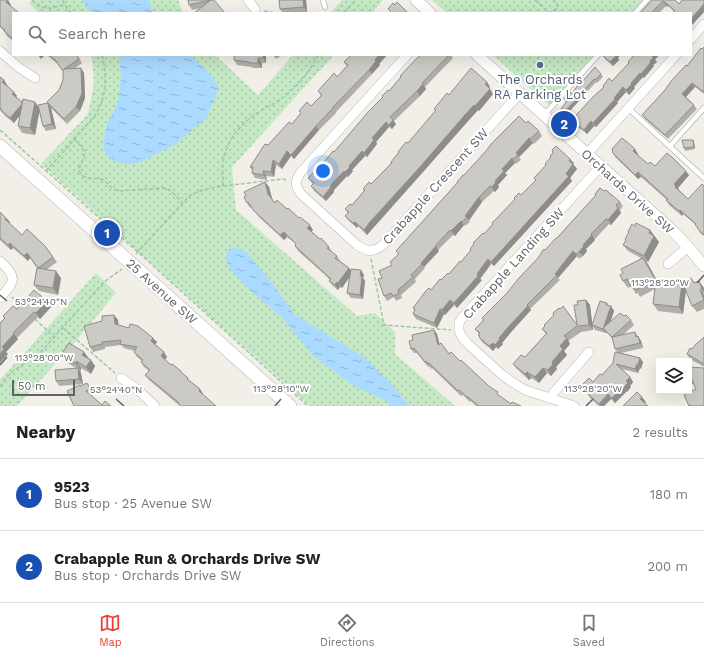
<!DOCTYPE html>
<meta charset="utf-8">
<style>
:root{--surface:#fff;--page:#f6f6f6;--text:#222;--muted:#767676;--line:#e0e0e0;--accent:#ea4335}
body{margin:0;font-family:"Work Sans",sans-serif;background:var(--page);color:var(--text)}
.controls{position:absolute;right:12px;bottom:12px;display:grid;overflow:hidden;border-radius:0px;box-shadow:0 4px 16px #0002}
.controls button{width:36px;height:36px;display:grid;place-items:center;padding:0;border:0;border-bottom:1px solid var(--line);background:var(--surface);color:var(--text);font:20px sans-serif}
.scale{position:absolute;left:12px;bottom:10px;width:63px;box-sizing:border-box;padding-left:4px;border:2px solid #5f6368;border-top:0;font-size:11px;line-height:14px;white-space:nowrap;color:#5f6368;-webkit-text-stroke:3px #fff;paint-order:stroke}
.you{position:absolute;left:323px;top:171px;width:14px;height:14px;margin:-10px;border:3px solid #fff;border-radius:50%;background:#1a73e8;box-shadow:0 0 0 6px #1a73e833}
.badge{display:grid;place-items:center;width:26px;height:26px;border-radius:50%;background:var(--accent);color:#fff;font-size:13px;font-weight:700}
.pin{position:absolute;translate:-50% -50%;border:2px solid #fff;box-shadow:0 1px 4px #0006}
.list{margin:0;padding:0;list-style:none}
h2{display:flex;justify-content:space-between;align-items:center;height:52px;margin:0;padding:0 16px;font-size:17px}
h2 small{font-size:13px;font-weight:400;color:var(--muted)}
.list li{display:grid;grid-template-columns:26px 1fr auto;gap:12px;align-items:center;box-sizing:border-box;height:72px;padding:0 16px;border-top:1px solid var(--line)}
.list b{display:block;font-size:15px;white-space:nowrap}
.list p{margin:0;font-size:13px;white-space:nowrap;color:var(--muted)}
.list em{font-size:13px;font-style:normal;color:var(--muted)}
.icon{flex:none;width:22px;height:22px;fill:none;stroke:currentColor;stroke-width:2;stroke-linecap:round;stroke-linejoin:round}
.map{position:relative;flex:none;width:704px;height:406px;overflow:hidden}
.search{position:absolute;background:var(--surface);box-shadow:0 4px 16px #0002;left:12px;right:12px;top:12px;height:44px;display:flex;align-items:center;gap:10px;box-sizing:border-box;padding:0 14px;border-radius:0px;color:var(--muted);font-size:15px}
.sheet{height:196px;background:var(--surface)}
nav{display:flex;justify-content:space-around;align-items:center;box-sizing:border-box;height:56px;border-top:1px solid var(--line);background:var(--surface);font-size:11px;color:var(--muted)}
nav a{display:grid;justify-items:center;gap:2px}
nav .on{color:var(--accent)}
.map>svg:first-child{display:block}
.grass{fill:url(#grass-dots)}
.water{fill:url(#water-ripples)}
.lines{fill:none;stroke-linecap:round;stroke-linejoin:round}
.service-casing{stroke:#b5b8bc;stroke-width:6}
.minor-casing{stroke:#b5b8bc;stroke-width:10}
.tertiary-casing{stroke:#b5b8bc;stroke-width:12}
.secondary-casing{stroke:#b6babf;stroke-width:14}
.path{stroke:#9cc7a9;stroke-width:1.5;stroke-dasharray:4 2;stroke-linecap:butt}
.service{stroke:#fff;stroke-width:4.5}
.minor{stroke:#fff;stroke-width:9}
.tertiary{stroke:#fff;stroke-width:11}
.secondary{stroke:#fff;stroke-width:13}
.wall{fill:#afaea9}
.shaded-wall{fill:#8f8d8a}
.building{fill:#cccac5;stroke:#8f8d8a}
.ticks{fill:none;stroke:#5f6368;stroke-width:1.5}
.service-dot{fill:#5c6f8a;stroke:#fff;stroke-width:1.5}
.labels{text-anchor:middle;stroke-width:4;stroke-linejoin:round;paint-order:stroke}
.service-label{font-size:13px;fill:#4e5e75;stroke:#fff}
.street-label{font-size:13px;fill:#5f6368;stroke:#fff}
.ticks-label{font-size:10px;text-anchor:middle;fill:#5f6368;stroke:#fff;stroke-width:4;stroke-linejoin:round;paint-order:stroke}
</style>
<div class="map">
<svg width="704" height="406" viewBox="0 0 704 406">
<defs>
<pattern id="grass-dots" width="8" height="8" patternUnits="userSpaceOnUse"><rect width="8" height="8" fill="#c5e8c5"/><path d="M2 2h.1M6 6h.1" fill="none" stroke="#a3c0a4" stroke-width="1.8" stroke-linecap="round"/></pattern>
<pattern id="water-ripples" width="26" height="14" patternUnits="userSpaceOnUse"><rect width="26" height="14" fill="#aadaff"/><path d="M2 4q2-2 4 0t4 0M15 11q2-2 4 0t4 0" fill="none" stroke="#8eb4d2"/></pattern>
</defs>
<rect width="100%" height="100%" fill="#f1efe8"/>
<g class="grass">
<path d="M32,0H178L183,13H39L29,3Z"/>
<path d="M342,0H383L372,13H330Z"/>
<path d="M432,0H643L632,13H447Z"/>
<path d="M90,55H215L258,95L293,55H334L232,167L236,210L357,316L375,313L395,332V354L455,406H310L41,164L88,114L94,84L92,58Z"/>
<path d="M493,55H594L549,105Z"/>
<path d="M96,273L116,293L74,343L17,406H0V380Z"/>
</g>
<g class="water">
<path d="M82,0H150V3L152,13H92L88,8Z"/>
<path d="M119,55H189L204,67L219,87L207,117L177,143L139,163L128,164L117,162L107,156L103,145L107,124L118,103L121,79Z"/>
<path d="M234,247L247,252L275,287L295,315L364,357L393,386L409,406H392L383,399L356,387L313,356L282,317L255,295L234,274L226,261L227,251Z"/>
</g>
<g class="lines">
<defs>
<g id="service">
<path d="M323,0L325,7"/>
<path d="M635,13L647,0"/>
<path d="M628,108L704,178"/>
<path d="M544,115L598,55"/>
<path d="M670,146L704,108"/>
</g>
<g id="minor">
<path d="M248,0L255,9"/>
<path d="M691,39L704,24"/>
<path d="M0,51L18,67L35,78"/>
<path d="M407,55L301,172C295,181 294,185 301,194L357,245C367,252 373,253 383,245L520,93"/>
<path d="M587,154L676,55"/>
<path d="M0,261C18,278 15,281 0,298"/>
<path d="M668,264L688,247"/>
<path d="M121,378L138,390L155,406"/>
<path d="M549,398L589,352"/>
<path d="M574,406L525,390L509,380L500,373L467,343L462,337L459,331V323L462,318L601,166"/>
</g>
<g id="tertiary">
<path d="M416,0L430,13"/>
<path d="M477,55L672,230L688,247L704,266"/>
</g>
<path id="secondary" d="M0,146L290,406"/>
</defs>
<use href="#service" class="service-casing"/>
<use href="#minor" class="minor-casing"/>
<use href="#tertiary" class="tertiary-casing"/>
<use href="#secondary" class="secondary-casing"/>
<g class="path">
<path d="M32,0C43,10 50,10 64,4"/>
<path d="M63,0L64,4L71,13"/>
<path d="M535,0L550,13L554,11L557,8V3L553,0"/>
<path d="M264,11L276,13"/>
<path d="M343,13L356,0"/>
<path d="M0,130L138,252L308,406"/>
<path d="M74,139C78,143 83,147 84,152C87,160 71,170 85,177C90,180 98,177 103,180C110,184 110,189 118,191L165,188L171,191L183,203"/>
<path d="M46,171C56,160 67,148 77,136C83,129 90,122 95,115C107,97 107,75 102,55"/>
<path d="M223,186L283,179L288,181"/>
<path d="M136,254L188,197C198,190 210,188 223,186C223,175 221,164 225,153C231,134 245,120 262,110C269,106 275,103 281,99C296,88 310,72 318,55"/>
<path d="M371,259L384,325L451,330"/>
<path d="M12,297L21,306"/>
<path d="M35,319L54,337"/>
<path d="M63,328L115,373"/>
<path d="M0,387L5,379L13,371L38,355L104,282L122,269"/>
</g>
<use href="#service" class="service"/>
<use href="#minor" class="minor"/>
<use href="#tertiary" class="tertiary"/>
<use href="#secondary" class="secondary"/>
</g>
<g class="wall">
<path d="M0,0L11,5L10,6L13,13V41L7,36L4,31L0,27Z"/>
<path d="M188,0H215L201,8L192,10L189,5Z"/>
<path d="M279,0H306L307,12L283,13L280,9L279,1Z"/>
<path d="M652,0H675L679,4L704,0V12L691,26L668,6L667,7L666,6L659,13H642L641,12Z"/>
<path d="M704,47V94L695,87L686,97L694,105L697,109L668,139L645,119L642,115Z"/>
<path d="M47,55H77L82,63L75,68H81L84,73L85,98L80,111L67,124L51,108L56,129L46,131L43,126L39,111L35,135L22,133L18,126L20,115L14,123L5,116L0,110V77L4,80L7,85L17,96L16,97L22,102H35L38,107L48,103L59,90L63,80V71L59,65Z"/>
<path d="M266,55V63H262V68H253L252,67L237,65L234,60Z"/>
<path d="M273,55H282L276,59Z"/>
<path d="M351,55H387L379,64L380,65L372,74L336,112V113L319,130L294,159L291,156L282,169L276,165L274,177L266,176L267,180L255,178L252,173V170L250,167L268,145L292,124L301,113L299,111L311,106L321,96L318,91L337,77L347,66L344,62Z"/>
<path d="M421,55H451L453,58L425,87L426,89L420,96L394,121L396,124L392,129L389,127L376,142L377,144L367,157L365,156L352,170L353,171L348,177L347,176L334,190V192L326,201L314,191L311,186L313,184L308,178L334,152Z"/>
<path d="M604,55H620L618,58L619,60L613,66L606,60L603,56Z"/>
<path d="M655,60L657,62L653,65L654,66L644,78L643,77L634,87L635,88L629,95L626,92L617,102L618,103L596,127L594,126L587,134L574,124L571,120L604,87L603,86Z"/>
<path d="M601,74L603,77L597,83L596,82L587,92L567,114L563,112L561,109L566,102L564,99L572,94L580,84Z"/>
<path d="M487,82L490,87L489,88L493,94L479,111L478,110L467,121L423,172L374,227L367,235L358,226L357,228L349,221L345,216L348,213L345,209L352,205L364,191L363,189L371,184L391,163L436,111L434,109L449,95Z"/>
<path d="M526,123L539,131L542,136L534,144L533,143L519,157L521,160L516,164L515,163L505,173L507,175L498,185L499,187L495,192L494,191L482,202L469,221L470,222L465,226L464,225L455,236L453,235L438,250L439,251L424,267L425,268L415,279L416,282L401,295L402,298L396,301L394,297L387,301L384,296L382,278L392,266L399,255L396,251L464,175Z"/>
<path d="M693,140L694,142L695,149L685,151L684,148Z"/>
<path d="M633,147L638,154L637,155L648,164L689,175L678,188L679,190L688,199L704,186V236L700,233L696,225L683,214L682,216L669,205L666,200H667L641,177L638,179L615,157L612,152L613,151L612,149Z"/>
<path d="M574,163L573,164L577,169L570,178L572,181L494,266L491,264L480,279L482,280L457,308L454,305L445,315L444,314L437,328L416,319L413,314L415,310L413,308L461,262L471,250L470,249L535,181L534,178Z"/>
<path d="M265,182L269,187L272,198L275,203L287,209L313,230L311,232L329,247L332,252L337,256L340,261L349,268L351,270L364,275L363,278L365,281L363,299L351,298L347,293L350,277L342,288L340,287L338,290L333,286L329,281L330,280L324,274L298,251L295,246L296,244L287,237L284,240L258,216L251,207L250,208L247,203Z"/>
<path d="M604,191L620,202L623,206L620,210L621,213L611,225L609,224L595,239V240L586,249L587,251L583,256L579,259L577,256L558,278L560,280L530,309L531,310L512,331L502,343L503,344L498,349L496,347L493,351L482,342L479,337H480L478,335L479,334L475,329L483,320L482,318L507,293L596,195L595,194Z"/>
<path d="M0,212L10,222L9,223L22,235L45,246L57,262L46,270L61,278L58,295L39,291L34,285L37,268L30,258L28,261L13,248L11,250L0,240Z"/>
<path d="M635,226L650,230L659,242L648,262L645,261L656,280L682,283L685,288L691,278L695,283L704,288V309L697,312L692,306L686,291L683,314L658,311L653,304L655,289L640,297L638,293L636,294L631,286L628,288L623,281V273L641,258L628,251L623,245L626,240L625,239Z"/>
<path d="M586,300L590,305L593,330L581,332L568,341L570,344L564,351L567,355L556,367L557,369L551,376L547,373L539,383L531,378L529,380L517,369L513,364L525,357L546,334L542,329L577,325L578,305Z"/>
<path d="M607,303L609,306H611L614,311L610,322L624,316L631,320L634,325L623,335L635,332L641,341L643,348L621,353L640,358L643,362L641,369L640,368L638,373L621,369L630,377L633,382L630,386L631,387L627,392H626L615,403L611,399L604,406H599L590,398L582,385L593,382L602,375L613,363L617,352L615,349L613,339L607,333H606L595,330L592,325Z"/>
<path d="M51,307L40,319L38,317L17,338L18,339L6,352L8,354L0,363L4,318L3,316L17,309Z"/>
<path d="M114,315L118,320V325L157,342L155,345L167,357L165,360L200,389L203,394V395L216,406H180L149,380L145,375L149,371L144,367L141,362L142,361L137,357L134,352L135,351L124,348L121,345L105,347V349L93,352L90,347Z"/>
<path d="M434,330L437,334L439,344L449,354L460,361L501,397L511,404L521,406H476L471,401L470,402L463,395L461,396L432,368L431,369L429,366L428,367L417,353H414L411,349L413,340Z"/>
<path d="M704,337V367L690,359L687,354Z"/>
<path d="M84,352L95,366L91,374L81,368V371L80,370L81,373L83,384L59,386L56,381L76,368L66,362L61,355Z"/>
<path d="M689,367L704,406H689L696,389L694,384H689Z"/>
<path d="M80,385L81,386L90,387L93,394L91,395L102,405L74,406Z"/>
</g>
<g class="shaded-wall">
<path d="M8,0L11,5L9,7L6,2Z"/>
<path d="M303,0H306L307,12L304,7Z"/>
<path d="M664,2H665L668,6L667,7Z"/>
<path d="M704,4V12L691,26V19Z"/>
<path d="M38,55H45L41,59Z"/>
<path d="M263,55H266V63L263,58Z"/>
<path d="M379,55H387L379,64L380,65L372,74L369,70L375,60Z"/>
<path d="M615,55H620L618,58L619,60L613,66L610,62Z"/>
<path d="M652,55H659L655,60L657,62L653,65L654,66L644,78L641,74L650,61Z"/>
<path d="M258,58L262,63V68L258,63Z"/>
<path d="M81,68L84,73L85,98L80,111L76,107Z"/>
<path d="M640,73L643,77L634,87L635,88L629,95L626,90L631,83Z"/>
<path d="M4,80L7,85L6,86L2,82Z"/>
<path d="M487,82L490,87L488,89L485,84Z"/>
<path d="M692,83L695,87L685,98L682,94Z"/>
<path d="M423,84L426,89L420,96L417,91Z"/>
<path d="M623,87L626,92L617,102L618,103L596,127L593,123Z"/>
<path d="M490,89L493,94L479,111L475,106Z"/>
<path d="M585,90L587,92L567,114L565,111Z"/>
<path d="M14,92L17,96L15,99L12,94Z"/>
<path d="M35,102L40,109L35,135L30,128Z"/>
<path d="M23,103L26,107L14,123L10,118Z"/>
<path d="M48,103L51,108L56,129L52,124Z"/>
<path d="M474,105L478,110L423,172L374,227L367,235L364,230L370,222Z"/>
<path d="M393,120L396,124L392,129L389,125Z"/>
<path d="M591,121L594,126L587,134L584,130Z"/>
<path d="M386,122L389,127L376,142L377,144L367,157L364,153L372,138Z"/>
<path d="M316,126L319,130L294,159L291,155Z"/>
<path d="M529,138L533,143L519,157L516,153Z"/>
<path d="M693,140L694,142L695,149L694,147Z"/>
<path d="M635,149L638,154L636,156L633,151Z"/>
<path d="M287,151L291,156L282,169L279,164Z"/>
<path d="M362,151L365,156L352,170L353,171L348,177L345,172L349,166Z"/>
<path d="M512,158L515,163L505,173L507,175L498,185L499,187L495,192L492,187L495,181L502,169Z"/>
<path d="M570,159L574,163L572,166L569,161Z"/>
<path d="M273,160L276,165L274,177L271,172Z"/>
<path d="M573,164L577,169L570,178L572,181L494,266L491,262L566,174Z"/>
<path d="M263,171L266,176L267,180L264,175Z"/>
<path d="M344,171L347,176L334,190V192L326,201L323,197L330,186Z"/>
<path d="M686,171L689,175L678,188L679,190L678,191L675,187L674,184Z"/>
<path d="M638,172L641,177L638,179L635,175Z"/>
<path d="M265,182L269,187L272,199L268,194Z"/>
<path d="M479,197L482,202L469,220L465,216Z"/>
<path d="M616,205L621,213L611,225L608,220Z"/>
<path d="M680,210L683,214L682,216L679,211Z"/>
<path d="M6,218L10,222L8,224L5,219Z"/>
<path d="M461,221L464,225L455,236L451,231Z"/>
<path d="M355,222L358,226L357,228L353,223Z"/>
<path d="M310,225L313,230L310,233L307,228Z"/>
<path d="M650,230L659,242L648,262L644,256L649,233Z"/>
<path d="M284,232L287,237L284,240L280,235Z"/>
<path d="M592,235L595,240L586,249L587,251L583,256L579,252L583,245Z"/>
<path d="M10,243L13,248L11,250L8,245Z"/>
<path d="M436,246L439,251L424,267L421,263Z"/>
<path d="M573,251L577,256L558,278L555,274Z"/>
<path d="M27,253L30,258L28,261L24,256Z"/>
<path d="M643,258L648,264L660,286L655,279Z"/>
<path d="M488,259L491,264L480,279L482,280L457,308L454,303Z"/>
<path d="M349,268L352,273L342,288L338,283Z"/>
<path d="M361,270L364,275L363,278L365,281L363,299L360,295V276Z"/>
<path d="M56,271L61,278L58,295L53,288Z"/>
<path d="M699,281L704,288V292L702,289Z"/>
<path d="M337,282L340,287L338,290L335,285Z"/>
<path d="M682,283L686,290L683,314L679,307Z"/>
<path d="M700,290L704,296V300Z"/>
<path d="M450,300L454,305L445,315L442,310Z"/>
<path d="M586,300L590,305L593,330L589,325Z"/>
<path d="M47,301L51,307L40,319L36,313Z"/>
<path d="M528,306L531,310L512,331L502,343L503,344L498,349L495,345L499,338L509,326Z"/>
<path d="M611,306L614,311L607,332L603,328L607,333H606L603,329Z"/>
<path d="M440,309L444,314L437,328L434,323Z"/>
<path d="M114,315L118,320L119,329L115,324Z"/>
<path d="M434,330L437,334L441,350L438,345Z"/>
<path d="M14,334L18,339L6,352L8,354L0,363V354L2,347Z"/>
<path d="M638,336L641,341L643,348L640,343Z"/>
<path d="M153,338L157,342L154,346L151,341Z"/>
<path d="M567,338L570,344L564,351L567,355L556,367L557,369L551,376L548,370L560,346Z"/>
<path d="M493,343L496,347L493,351L489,346Z"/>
<path d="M84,352L89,359L82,355Z"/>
<path d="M164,352L167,357L164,361L161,356Z"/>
<path d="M640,358L643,362L641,369L638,364Z"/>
<path d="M91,360L95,366L91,374L86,367Z"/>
<path d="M76,361L81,368V371L77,364Z"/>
<path d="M637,364L640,368L638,373L635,369Z"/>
<path d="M78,368L81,373L83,384L79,379Z"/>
<path d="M543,368L547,373L539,383L535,377Z"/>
<path d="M527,372L531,378L529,380L525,374Z"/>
<path d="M630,377L633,382L630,386L631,387L627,392L623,388L626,381Z"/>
<path d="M87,383L90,387L93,394L90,389Z"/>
<path d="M623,387L626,392L615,403L612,398Z"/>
<path d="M200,389L203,394L202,396L199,391Z"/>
<path d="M608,394L611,399L604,406H600L599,404Z"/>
<path d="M642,397L646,402L644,405L640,399Z"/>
</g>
<g class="building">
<path d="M0,0H7L6,2L19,13H13V39L4,31L5,30L0,26Z"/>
<path d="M188,0H214L225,13H194L211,0L189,5Z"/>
<path d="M279,0H303L304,7L280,9Z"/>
<path d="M652,0H675L679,4L682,0H704V4L691,19V13H673L675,11L665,2H664L663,1L651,13H643L641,12Z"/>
<path d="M397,2L408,13H389L391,12L388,9L393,3L395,5Z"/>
<path d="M704,47V92L692,83L682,94L694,105L665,135L642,115L665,90L672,80L686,65L687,66L701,48L702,49Z"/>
<path d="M49,55H77L79,59L64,69L81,68L82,93L76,107L64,119L48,103L52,124L43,126L38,105L48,103L47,102L59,90L63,80V69L62,70L56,61Z"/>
<path d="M234,55H263V58H258V63H249V62L234,60Z"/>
<path d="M351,55H379L375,60L376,61L369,70L332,108H333L316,126L291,155L287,151L279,164L273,160L271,172L263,171L264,175L252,173L253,167H250L265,144L268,145L289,122L292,124L301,113L299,111L307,102L311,106L322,95L318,91L334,73L337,77L348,65L344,62Z"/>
<path d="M421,55H449L422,83L423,84L417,91L390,117L393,120L389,125L386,122L372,138L374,140L364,153L362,151L349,166L350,167L345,172L344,171L330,186L331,187L323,197L311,186L314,183L308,178L323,162H324L333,151L334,152L369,111L383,97L382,96L388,90L389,91L401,77L400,76L416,59Z"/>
<path d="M604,55H615L616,56L610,62L603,56Z"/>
<path d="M634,55H652V56L654,57L650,61L651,62L641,74L640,73L631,83L632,84L626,90L623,87L614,98L615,99L593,123L591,121L584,130L571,120L579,112L593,97L604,87L603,86L609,78L612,81L629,63L628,62Z"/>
<path d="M595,67L601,74L595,80L594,79L585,89V90L565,111L561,109L567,101L564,99L570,92L572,94L579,83L580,84Z"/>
<path d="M471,68L487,82L485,84L490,89L475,106L474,105L464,116L420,167L370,222L364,230L355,222L353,223L345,216L349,212L345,209L350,204L352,205L365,190L363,189L369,182L371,184L392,163L391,162L399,152H398L406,142L408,143L436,110L434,109L447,93L449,95Z"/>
<path d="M0,77L4,80L2,82L14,92L12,94L22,102V104L10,118L2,111V110L0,108Z"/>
<path d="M23,99L35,102L30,128L18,126Z"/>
<path d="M519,116L526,123L528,121L539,131L530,139L529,138L516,153L518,155L513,159L512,158L502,169L504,171L495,181L496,182L492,187L490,186L479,197L465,216L467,217L462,222L461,221L451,231L450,230L435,246H436L421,263L422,264L411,275L413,277L398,290L399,293L393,296L391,293L384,296L378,279L382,278L379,271L392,265L390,262L399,254L396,251L458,182H457L463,175H464L486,151L492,143Z"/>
<path d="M622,138L633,147L635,149L633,151L648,164L650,162L655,166L667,153L673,158L686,171L674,184L676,186L675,187L688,199L702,184L704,186V235L697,228L698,227L695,225L696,224L680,210L679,211L666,200L668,199L638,172L635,175L612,152L613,151L612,149Z"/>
<path d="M682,140H693L694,147L684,148Z"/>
<path d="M556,146L570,159L569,161L573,164L566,174L569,176L491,262L488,259L477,274L478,276L454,303L450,300L442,310L440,309L434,323L413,314L415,309L413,308L425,292L429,288L431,290L440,279L441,280L448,273L449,274L460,261L461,262L471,250L470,249L474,244L473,243L483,233L484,234L493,224L492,223L498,217L515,199L514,198L519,193L521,195L536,180L534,178L546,165L545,164L551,157L550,156L553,153L552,150Z"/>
<path d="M265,182L268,194L275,203L277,200L287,209L288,208L299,218L300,217L310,225L307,228L320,239L321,238L329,247L327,248L337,256L335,258L349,268L338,283L337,282L335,285L329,281L331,279L295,246L296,244L284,232L280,235L254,211L248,202L247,203L244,197L246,196L244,192Z"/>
<path d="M600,188L604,191L606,190L620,202L616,205L618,208L608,220L606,219L591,234L592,235L583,245L584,246L579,252L576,254L573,251L555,274L557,275L527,305L528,306L509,326L499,338L500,339L495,345L493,343L489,346L479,337L480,336L478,335L480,333L475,329L484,320L482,318L507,293L519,278L538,258L544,249L545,250L556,238H557L596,195L595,194Z"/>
<path d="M0,212L6,218L5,219L22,235L27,229L45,246L53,257L38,268L27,253L24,256L10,243L8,245L0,238Z"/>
<path d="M636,223L650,230L649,233L654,236L644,256L623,245L626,240L625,239L629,232H628L632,224L635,226Z"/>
<path d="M643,258L655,279L636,290L633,286L631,287L627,279L623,281L620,275L623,273L621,269Z"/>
<path d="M37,268L56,271L53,288L34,285Z"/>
<path d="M351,269L361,270L360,276H362L360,295L347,293Z"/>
<path d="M691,278L694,283L699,281L702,289L700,290L704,300L692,306L682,281Z"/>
<path d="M656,280L682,283L679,307L653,304Z"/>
<path d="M34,290L47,301L36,313L34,312L13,333L14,334L2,347L4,349L0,354V323L5,318L3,316L13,306L17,309Z"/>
<path d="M586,300L589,325L577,326L564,336L567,338L560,346L563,349L552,362L553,364L548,370L543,368L535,377L527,372L525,374L513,364L521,355L525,357L547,333L542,329L545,326L544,325L554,315L553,313L559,308L560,309L563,306L577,325L574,305H578L577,301Z"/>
<path d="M600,301L607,303L606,305L611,306L603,329L592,325Z"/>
<path d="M620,313L624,316L626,315L631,320L612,337L603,328Z"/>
<path d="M114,315L115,324L129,328L130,324L138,326L153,338L151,341L164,352L161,356L171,365L172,364L181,371V372L188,378L187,379L200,389L199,391L216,406H181L178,403V402L145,375L150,370L141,362L143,360L134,352L137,347L120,344L121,340L102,342V344L90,347L84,326L102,321V316Z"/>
<path d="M434,330L438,345L441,343L449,354L451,352L460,361L461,360L490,387L498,392L497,394L511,404L512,402L521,406H479L468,397H467L459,390L458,391L429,363L428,364L426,361L425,362L414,348L411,349L409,341L413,340L412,335Z"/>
<path d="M635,332L636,337L638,336L640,343L615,349L612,337Z"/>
<path d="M704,337V364L687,354L690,348L692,349L695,345Z"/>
<path d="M69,343L84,352L82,355L91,360L86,367L76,361L77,364L61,355Z"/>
<path d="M615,352L640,358L638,364H637L635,369L616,364L630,377L626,381L628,383L623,388V387L612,398L608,394L599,404L587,393L588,392L584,388V387L582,385L589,378L593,382L600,374L602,375L613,363Z"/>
<path d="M689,367L704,368V406H691V405L689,406L684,395L696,389L692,380H689Z"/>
<path d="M78,368L79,379L56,381L55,370Z"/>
<path d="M87,383L90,389L86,391L102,405L105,401L111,406H74L67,391L80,385V386Z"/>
<path d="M637,392L642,397L640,399L648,406H623Z"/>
</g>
<path class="ticks" d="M697,283L704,275M0,295L7,301M0,365L7,357M116,399L124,406M275,406L281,399M586,406L593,399"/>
<circle class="service-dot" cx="540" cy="65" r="4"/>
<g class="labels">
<g class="service-label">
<text x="540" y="84">The Orchards<tspan x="540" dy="15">RA Parking Lot</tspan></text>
</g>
<g class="street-label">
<text transform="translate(435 186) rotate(-48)" y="5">Crabapple Crescent SW</text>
<text transform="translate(628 191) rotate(42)" y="5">Orchards Drive SW</text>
<text transform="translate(513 263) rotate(-48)" y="5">Crabapple Landing SW</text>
<text transform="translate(162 291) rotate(42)" y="5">25 Avenue SW</text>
</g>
</g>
<g class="ticks-label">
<text x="660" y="286">113°28'20"W</text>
<text x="41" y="305">53°24'40"N</text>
<text x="44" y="361">113°28'00"W</text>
<text x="281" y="392">113°28'10"W</text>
<text x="593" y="392">113°28'20"W</text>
<text x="116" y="393">53°24'40"N</text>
</g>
</svg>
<div class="controls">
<button><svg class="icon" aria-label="layers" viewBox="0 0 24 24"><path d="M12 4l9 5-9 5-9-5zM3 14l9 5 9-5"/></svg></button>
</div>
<div class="scale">50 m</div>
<div class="you"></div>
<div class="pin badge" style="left:107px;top:233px;background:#1a4fb4">1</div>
<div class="pin badge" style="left:564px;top:124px;background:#1a4fb4">2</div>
<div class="search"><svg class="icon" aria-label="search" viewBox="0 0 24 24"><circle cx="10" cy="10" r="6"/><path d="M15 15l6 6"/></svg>Search here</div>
</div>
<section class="sheet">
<h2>Nearby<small>2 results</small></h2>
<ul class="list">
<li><span class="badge" style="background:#1a4fb4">1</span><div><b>9523</b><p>Bus stop · 25 Avenue SW</p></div><em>180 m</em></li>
<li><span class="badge" style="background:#1a4fb4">2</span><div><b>Crabapple Run &amp; Orchards Drive SW</b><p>Bus stop · Orchards Drive SW</p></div><em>200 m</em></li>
</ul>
</section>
<nav>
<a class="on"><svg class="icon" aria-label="map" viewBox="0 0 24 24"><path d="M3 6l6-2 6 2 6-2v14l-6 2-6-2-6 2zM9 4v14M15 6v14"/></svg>Map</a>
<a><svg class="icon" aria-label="directions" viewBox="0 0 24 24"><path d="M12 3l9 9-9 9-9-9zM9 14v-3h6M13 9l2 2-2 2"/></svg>Directions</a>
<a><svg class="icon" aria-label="saved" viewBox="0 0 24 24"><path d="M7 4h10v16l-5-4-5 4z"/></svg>Saved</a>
</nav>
